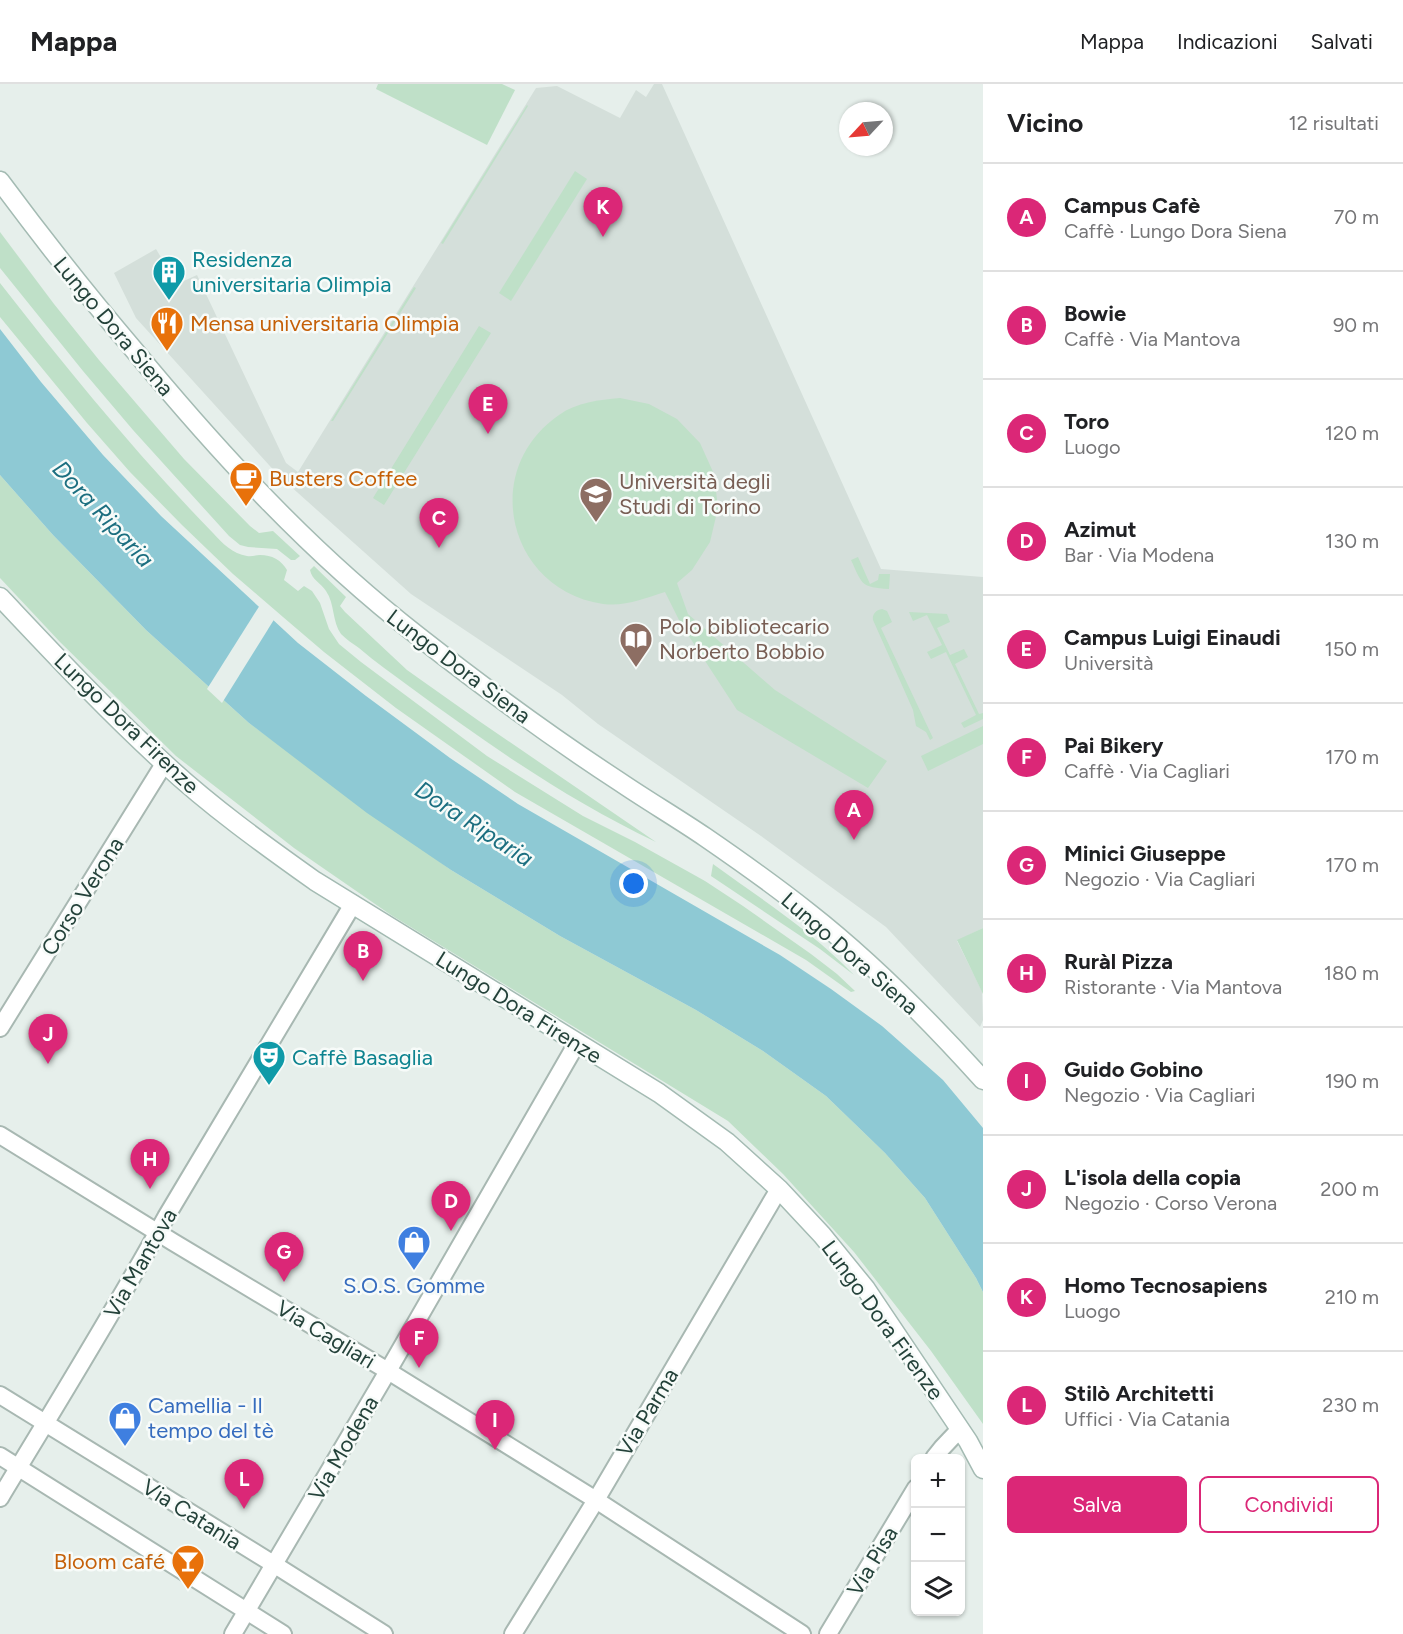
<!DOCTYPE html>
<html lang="it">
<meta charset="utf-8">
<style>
:root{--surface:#fff;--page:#f2f2f2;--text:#202124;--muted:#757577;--line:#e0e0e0;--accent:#db2777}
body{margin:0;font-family:Figtree,sans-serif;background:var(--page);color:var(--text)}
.controls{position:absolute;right:18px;bottom:18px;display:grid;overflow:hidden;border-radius:9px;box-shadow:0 2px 4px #0004}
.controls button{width:54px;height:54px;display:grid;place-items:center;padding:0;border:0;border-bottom:2px solid var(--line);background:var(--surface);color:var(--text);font:30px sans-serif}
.compass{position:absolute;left:839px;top:18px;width:54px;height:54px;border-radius:50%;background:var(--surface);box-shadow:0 2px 4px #0004;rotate:244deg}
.you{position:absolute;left:634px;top:800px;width:21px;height:21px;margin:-15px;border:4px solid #fff;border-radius:50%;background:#1a73e8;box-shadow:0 0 0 9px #1a73e833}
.badge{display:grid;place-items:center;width:39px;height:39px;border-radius:50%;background:var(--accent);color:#fff;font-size:20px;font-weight:700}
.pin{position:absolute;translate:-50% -50px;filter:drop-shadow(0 2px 3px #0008)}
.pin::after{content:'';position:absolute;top:32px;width:21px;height:18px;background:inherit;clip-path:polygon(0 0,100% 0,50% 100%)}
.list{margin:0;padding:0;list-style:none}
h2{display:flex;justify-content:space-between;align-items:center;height:78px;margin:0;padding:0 24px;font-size:26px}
h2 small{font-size:20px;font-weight:400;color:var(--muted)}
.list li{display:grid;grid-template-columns:39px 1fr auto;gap:18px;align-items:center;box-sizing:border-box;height:108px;padding:0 24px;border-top:2px solid var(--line)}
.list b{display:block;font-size:22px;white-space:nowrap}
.list p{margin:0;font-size:20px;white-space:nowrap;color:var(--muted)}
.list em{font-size:20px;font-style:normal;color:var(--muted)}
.actions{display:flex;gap:12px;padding:18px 24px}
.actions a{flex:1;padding:14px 0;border:2px solid var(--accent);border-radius:9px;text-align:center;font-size:21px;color:var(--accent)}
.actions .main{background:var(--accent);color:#fff}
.icon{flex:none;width:33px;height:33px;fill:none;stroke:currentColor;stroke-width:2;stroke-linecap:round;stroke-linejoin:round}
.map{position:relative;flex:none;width:983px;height:1550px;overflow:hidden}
header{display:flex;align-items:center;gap:36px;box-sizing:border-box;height:84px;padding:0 30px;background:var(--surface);border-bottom:2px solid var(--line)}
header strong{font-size:28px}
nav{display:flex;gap:33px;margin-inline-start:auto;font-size:21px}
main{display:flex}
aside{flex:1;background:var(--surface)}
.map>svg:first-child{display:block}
.built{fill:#d4dfda}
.green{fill:#bfe0c8}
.water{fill:#8ec9d4}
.pier{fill:#e6efeb}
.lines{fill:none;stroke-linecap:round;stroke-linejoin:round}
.street-casing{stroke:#a8b8b2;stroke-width:20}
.secondary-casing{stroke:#a4bbb3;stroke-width:21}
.street{stroke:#fff;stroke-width:16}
.secondary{stroke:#fff;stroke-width:18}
.labels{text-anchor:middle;stroke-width:5;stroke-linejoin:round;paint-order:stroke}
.culture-label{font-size:22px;fill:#0d838f;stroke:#f7fbf9;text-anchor:start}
.food-label{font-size:22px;fill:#c56008;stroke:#f7fbf9;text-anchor:start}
.street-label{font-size:22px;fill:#24423a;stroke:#f7fbf9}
.education-label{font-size:22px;fill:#785e54;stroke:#f7fbf9;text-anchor:start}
.shop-label{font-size:22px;fill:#366cbe;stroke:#f7fbf9}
.water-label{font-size:24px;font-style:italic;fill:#1c6f80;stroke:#f7fbf9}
</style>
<header>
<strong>Mappa</strong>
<nav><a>Mappa</a><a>Indicazioni</a><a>Salvati</a></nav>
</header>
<main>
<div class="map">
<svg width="983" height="1550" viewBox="0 0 983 1550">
<rect width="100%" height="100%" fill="#e6efeb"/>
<path class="built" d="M654,0H662L881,485L983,493V844L957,857L982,907L983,936L980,943L886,843L761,752L598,640L562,611L411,510L279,392L136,234L114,189L156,165L177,200L197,191L286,379L298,388L536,4L557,2L620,34L636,6L646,13Z"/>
<g class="green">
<path d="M378,0H502L515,6L487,61L376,5Z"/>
<path d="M527,21L528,22L443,160L441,159Z"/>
<path d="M575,87L587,95L511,217L499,209Z"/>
<path d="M0,148L54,220L99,276L184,375L250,442L259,449L273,447L300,472L295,476H291L277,465L248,463L240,461L229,452L133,346L83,287L0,184Z"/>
<path d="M0,199C67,285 137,371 213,449C222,459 233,470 247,472C251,473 256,471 260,471C272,471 281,476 287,486L284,496L298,507L304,502L312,507L320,519L329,545L339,560L361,578L487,672L583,732L635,758L705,797L743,822L811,870L837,890L855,907L851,908L806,876L515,708L396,624L324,568L283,533L233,490L182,441L130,388L87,339L0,233Z"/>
<path d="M414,203L416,204L333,337H331Z"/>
<path d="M479,242L491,249L384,421L373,414Z"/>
<path d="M620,314L649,320L677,335L700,359L714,390L718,424L710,458L692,486L677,499L688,530L775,606L887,677L868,704L737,626L681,540L665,508C645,514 625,523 603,520C508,506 479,386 559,331C577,318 599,316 620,314Z"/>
<path d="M0,391L53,451L146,546L249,639L451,786L560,852L696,926L763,967L826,1012L885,1069L925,1114L976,1194L983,1208V1340L931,1267L854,1168L783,1090L728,1037L391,831L294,764L176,672L60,558L0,494Z"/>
<path d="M858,473L870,500L878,496L879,490H890L889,505C861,503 863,502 851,476Z"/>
<path d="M314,482L346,513L340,522L345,528L407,586L479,637L656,758C566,715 489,661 410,603C393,590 375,578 359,564C353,560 346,555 341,550C332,538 335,520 326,507C321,499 312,496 310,486Z"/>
<path d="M882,525L887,527L892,538L881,544L933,654L930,656L926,648L916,642L913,626L873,536C872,530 876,526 882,525Z"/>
<path d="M909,528L947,530L950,538L937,544L950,571L964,565L968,573L955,580L979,630L983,629V635L964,644L961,639L976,631L946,568L931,575L927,568L942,561L927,531L913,537Z"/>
<path d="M983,642V660L928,687L921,672Z"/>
<path d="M713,780C761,815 813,848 854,891L820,865L711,792Z"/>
<path d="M983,844V910L957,856Z"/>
</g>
<path class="water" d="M0,245L41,298L103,371L161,432L298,559L366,612L450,674L518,720L780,871L831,905L882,942L943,996L983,1044V1208L976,1194L925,1114L885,1069L826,1012L763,967L696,926L560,852L451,786L367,729L249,639L146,546L53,451L0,391Z"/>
<path class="pier" d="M260,521L275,534L222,619L207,605Z"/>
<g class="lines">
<defs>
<g id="street">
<path d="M0,944L164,680"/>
<path d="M0,1051L173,1158L388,1287L596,1416L802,1550"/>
<path d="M0,1311L275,1481L384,1550"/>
<path d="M0,1372L283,1550"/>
<path d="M934,1374L942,1364L960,1345"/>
<path d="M0,1414C56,1321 114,1228 166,1133L353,820"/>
<path d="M233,1550L388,1287L577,959"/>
<path d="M513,1550L596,1416L779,1105"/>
<path d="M828,1550L916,1404"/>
</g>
<g id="secondary">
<path d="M0,97C43,155 87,211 134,266C220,370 311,469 418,552C483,603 551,653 620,698C648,717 677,734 705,753C740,777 775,802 808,828C872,878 929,936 983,996"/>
<path d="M0,513C53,569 106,626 164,679C210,722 263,760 315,797L659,1009L727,1058L779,1105L822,1151L866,1205L968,1357L983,1385"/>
</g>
</defs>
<use href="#street" class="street-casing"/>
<use href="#secondary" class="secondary-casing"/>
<use href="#street" class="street"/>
<use href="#secondary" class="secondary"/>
</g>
<defs>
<symbol id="building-pin" viewBox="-11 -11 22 30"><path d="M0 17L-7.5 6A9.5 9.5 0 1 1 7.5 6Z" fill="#0f9aa8" stroke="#f7fbf9"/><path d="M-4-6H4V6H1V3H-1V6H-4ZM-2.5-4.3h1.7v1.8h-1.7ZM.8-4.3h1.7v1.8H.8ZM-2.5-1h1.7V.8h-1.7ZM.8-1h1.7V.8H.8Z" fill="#fff"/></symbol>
<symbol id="restaurant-pin" viewBox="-11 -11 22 30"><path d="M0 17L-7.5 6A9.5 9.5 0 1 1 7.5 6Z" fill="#e8710a" stroke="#f7fbf9"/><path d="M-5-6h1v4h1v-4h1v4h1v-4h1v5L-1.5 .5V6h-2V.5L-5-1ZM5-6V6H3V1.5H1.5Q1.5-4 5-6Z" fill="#fff"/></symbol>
<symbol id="cafe-pin" viewBox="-11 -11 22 30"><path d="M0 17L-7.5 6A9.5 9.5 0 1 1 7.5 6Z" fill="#e8710a" stroke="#f7fbf9"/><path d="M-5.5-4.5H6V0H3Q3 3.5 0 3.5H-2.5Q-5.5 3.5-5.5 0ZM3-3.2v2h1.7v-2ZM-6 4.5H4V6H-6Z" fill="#fff"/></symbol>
<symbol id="university-pin" viewBox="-11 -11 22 30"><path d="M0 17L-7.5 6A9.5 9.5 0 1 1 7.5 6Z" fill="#8d6e63" stroke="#f7fbf9"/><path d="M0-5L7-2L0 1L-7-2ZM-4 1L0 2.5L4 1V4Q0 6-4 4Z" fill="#fff"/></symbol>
<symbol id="library-pin" viewBox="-11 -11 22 30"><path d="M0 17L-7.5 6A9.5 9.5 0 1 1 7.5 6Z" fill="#8d6e63" stroke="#f7fbf9"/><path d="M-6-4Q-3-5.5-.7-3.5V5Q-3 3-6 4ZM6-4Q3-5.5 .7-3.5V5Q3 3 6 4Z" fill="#fff"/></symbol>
<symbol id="theatre-pin" viewBox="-11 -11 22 30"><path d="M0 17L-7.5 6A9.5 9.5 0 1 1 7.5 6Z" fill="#0f9aa8" stroke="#f7fbf9"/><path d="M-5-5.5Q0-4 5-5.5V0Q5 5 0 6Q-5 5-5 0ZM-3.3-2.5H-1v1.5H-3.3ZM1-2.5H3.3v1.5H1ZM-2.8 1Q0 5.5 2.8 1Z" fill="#fff"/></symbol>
<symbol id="shop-pin" viewBox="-11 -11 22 30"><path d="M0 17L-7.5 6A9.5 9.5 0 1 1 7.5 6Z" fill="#3f7fe0" stroke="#f7fbf9"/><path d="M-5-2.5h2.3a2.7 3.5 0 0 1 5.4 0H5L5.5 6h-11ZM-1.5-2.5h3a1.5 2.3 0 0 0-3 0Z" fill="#fff"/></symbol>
<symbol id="bar-pin" viewBox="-11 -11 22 30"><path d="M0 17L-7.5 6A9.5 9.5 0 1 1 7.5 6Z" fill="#e8710a" stroke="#f7fbf9"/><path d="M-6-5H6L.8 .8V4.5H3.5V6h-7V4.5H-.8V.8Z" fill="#fff"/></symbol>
</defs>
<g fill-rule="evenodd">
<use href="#building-pin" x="150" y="169" width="38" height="52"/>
<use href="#restaurant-pin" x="148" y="220" width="38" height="52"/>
<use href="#cafe-pin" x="227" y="375" width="38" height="52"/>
<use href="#university-pin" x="577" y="391" width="38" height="52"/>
<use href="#library-pin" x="617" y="536" width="38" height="52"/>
<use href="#theatre-pin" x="250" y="954" width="38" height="52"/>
<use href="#shop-pin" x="395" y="1139" width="38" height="52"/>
<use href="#shop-pin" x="106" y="1315" width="38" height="52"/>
<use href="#bar-pin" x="169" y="1458" width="38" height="52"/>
</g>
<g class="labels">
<g class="culture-label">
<text x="192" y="183">Residenza<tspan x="192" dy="25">universitaria Olimpia</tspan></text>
<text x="292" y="981">Caffè Basaglia</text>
</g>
<g class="food-label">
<text x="190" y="247">Mensa universitaria Olimpia</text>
<text x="269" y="402">Busters Coffee</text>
<text x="165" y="1485" text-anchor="end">Bloom café</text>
</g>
<g class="street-label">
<text transform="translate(114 242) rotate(50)" y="8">Lungo Dora Siena</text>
<text transform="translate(459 582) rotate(37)" y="8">Lungo Dora Siena</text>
<text transform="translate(127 639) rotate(44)" y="8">Lungo Dora Firenze</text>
<text transform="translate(82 812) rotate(-58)" y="8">Corso Verona</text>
<text transform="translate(850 869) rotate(41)" y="8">Lungo Dora Siena</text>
<text transform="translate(519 923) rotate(32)" y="8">Lungo Dora Firenze</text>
<text transform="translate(140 1179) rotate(-60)" y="8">Via Mantova</text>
<text transform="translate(883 1236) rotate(54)" y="8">Lungo Dora Firenze</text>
<text transform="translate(326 1250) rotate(31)" y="8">Via Cagliari</text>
<text transform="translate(647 1328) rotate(-59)" y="8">Via Parma</text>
<text transform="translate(343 1364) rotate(-60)" y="8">Via Modena</text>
<text transform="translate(192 1430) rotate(32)" y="8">Via Catania</text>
<text transform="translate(872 1477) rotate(-59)" y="8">Via Pisa</text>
</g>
<g class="education-label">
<text x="619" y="405">Università degli<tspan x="619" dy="25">Studi di Torino</tspan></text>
<text x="659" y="550">Polo bibliotecario<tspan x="659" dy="25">Norberto Bobbio</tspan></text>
</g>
<g class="shop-label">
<text x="414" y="1209">S.O.S. Gomme</text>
<text x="148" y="1329" text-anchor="start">Camellia - Il<tspan x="148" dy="25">tempo del tè</tspan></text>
</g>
<g class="water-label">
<text transform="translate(103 430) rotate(47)" y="8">Dora Riparia</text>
<text transform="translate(474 740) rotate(33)" y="8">Dora Riparia</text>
</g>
</g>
</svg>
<div class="controls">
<button>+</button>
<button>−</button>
<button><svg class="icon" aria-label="layers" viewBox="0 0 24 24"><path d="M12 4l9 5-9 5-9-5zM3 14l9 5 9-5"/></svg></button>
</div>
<svg class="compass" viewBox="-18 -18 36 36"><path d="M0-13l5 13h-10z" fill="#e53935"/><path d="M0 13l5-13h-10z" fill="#757577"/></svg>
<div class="you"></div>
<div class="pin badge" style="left:854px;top:756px">A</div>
<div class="pin badge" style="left:363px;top:897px">B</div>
<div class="pin badge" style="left:439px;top:464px">C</div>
<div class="pin badge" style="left:451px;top:1147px">D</div>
<div class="pin badge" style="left:488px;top:350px">E</div>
<div class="pin badge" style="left:419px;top:1284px">F</div>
<div class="pin badge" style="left:284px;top:1198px">G</div>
<div class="pin badge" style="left:150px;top:1105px">H</div>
<div class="pin badge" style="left:495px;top:1366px">I</div>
<div class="pin badge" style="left:48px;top:980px">J</div>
<div class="pin badge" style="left:603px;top:153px">K</div>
<div class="pin badge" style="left:244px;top:1425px">L</div>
</div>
<aside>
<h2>Vicino<small>12 risultati</small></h2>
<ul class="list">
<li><span class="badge">A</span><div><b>Campus Cafè</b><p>Caffè · Lungo Dora Siena</p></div><em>70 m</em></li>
<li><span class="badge">B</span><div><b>Bowie</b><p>Caffè · Via Mantova</p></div><em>90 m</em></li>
<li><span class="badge">C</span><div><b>Toro</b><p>Luogo</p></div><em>120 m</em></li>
<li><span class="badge">D</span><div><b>Azimut</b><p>Bar · Via Modena</p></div><em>130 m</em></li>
<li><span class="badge">E</span><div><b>Campus Luigi Einaudi</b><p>Università</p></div><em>150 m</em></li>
<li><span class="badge">F</span><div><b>Pai Bikery</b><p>Caffè · Via Cagliari</p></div><em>170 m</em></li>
<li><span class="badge">G</span><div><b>Minici Giuseppe</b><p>Negozio · Via Cagliari</p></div><em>170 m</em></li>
<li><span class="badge">H</span><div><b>Ruràl Pizza</b><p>Ristorante · Via Mantova</p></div><em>180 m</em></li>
<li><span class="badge">I</span><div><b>Guido Gobino</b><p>Negozio · Via Cagliari</p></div><em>190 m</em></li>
<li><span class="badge">J</span><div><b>L'isola della copia</b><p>Negozio · Corso Verona</p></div><em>200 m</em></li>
<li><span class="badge">K</span><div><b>Homo Tecnosapiens</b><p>Luogo</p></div><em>210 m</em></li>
<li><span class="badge">L</span><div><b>Stilò Architetti</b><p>Uffici · Via Catania</p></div><em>230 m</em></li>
</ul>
<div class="actions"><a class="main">Salva</a><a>Condividi</a></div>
</aside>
</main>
